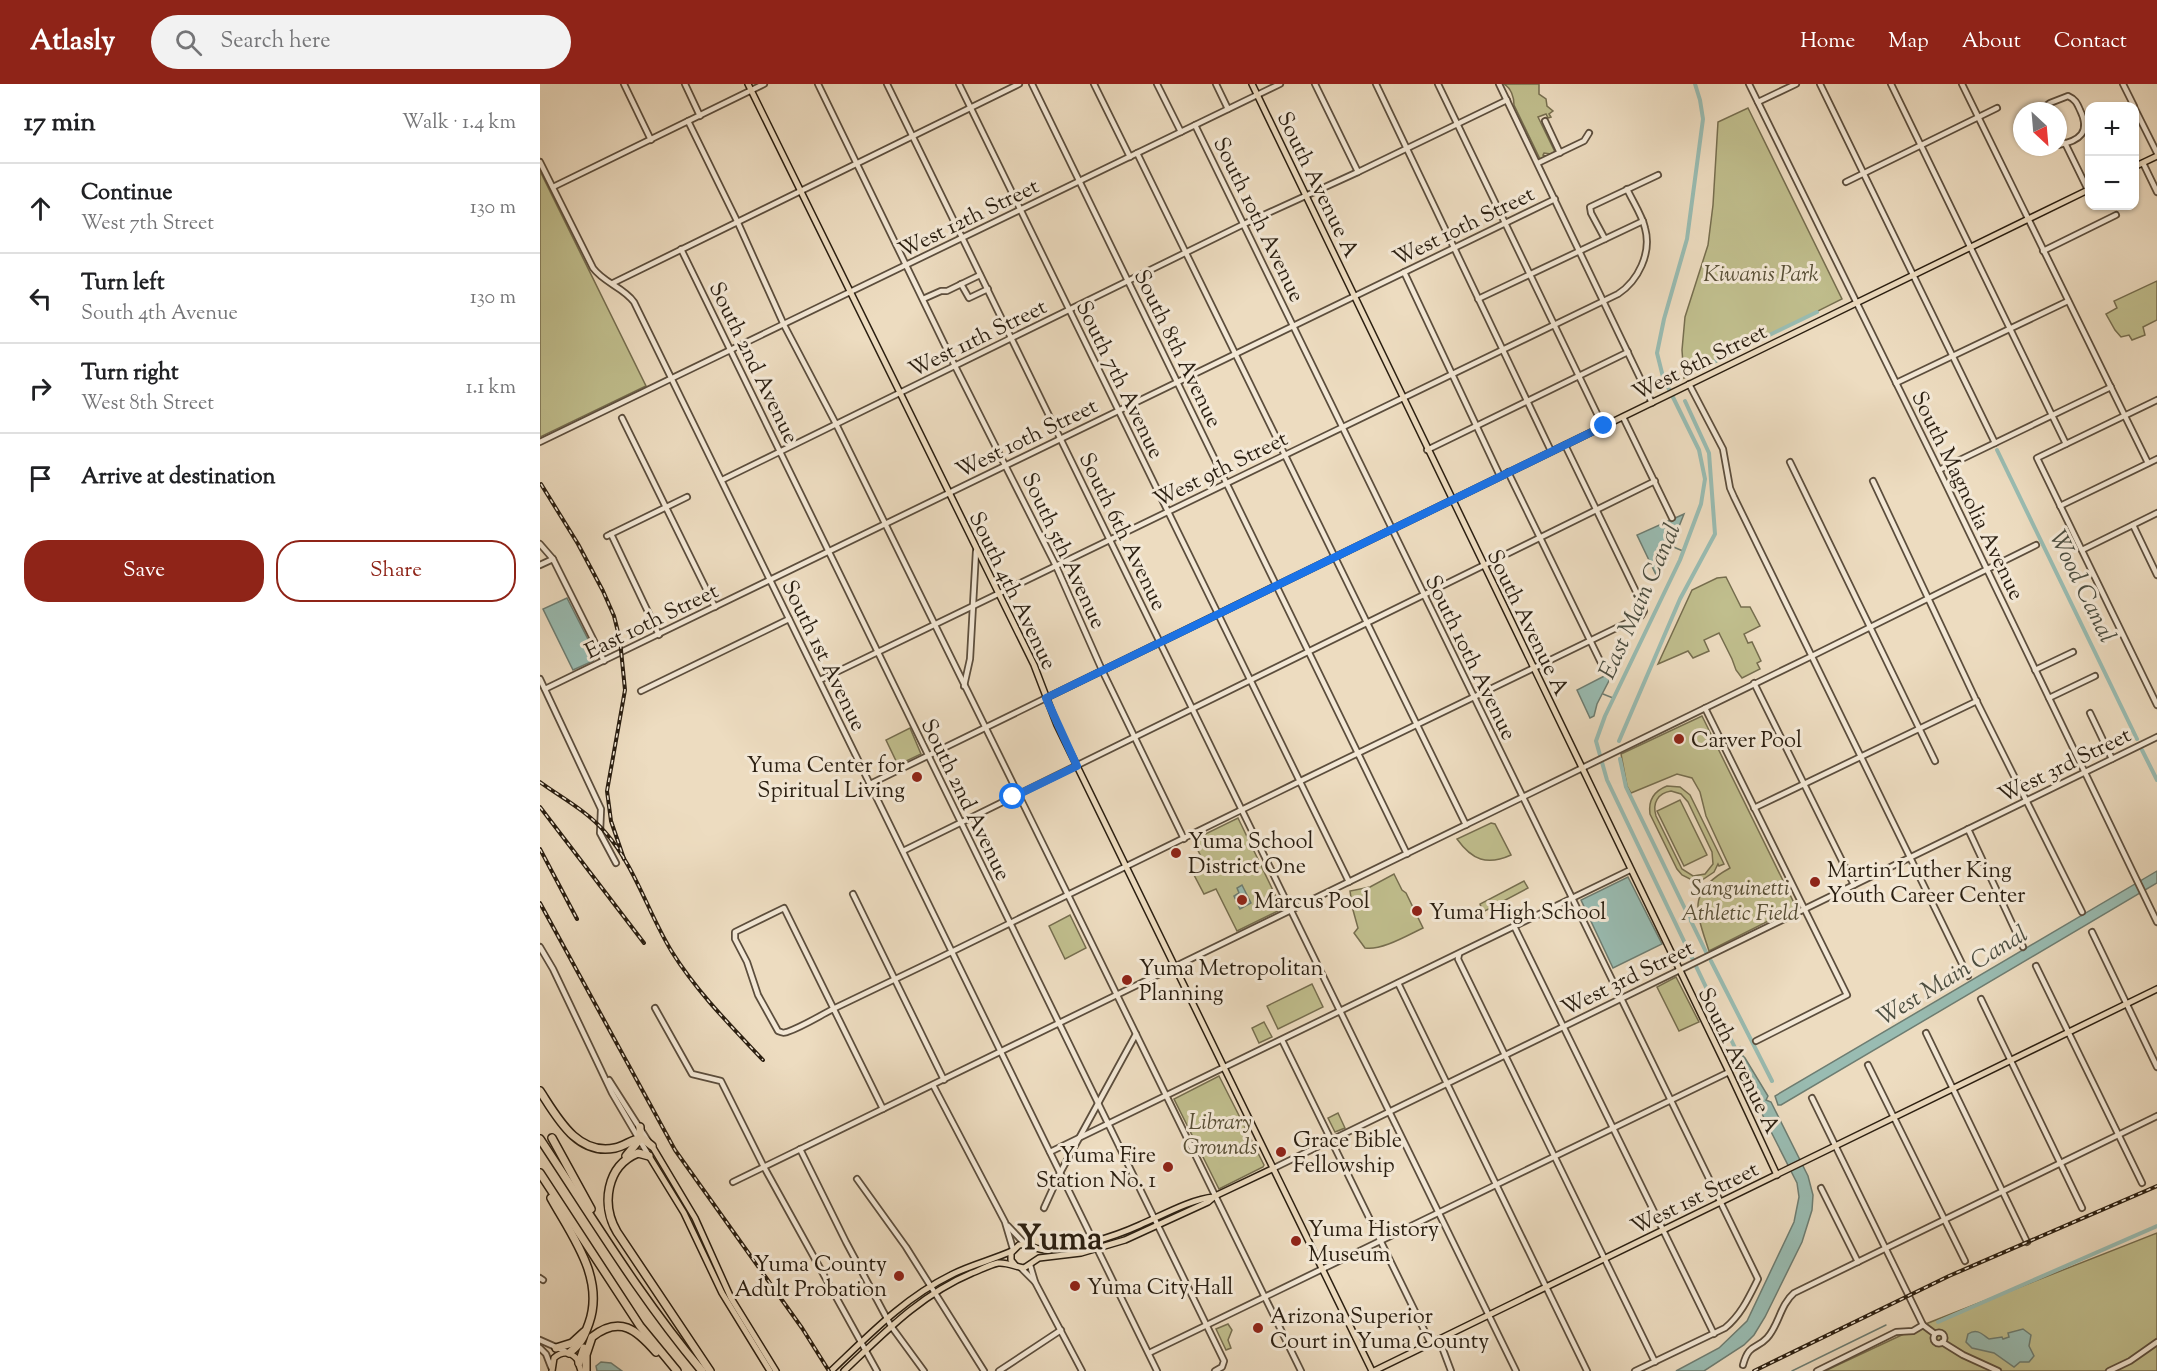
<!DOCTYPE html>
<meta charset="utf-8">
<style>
:root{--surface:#fff;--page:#f2f2f2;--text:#202124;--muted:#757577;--line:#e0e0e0;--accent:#8f2418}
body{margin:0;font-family:"Sorts Mill Goudy",serif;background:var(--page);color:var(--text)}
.controls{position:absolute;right:18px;top:18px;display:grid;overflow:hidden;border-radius:12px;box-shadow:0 2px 4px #0004}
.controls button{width:54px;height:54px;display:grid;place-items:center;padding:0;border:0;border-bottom:2px solid var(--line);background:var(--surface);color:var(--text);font:30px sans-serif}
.compass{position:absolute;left:1473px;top:18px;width:54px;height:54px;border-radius:50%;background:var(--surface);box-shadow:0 2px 4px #0004;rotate:154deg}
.stop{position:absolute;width:18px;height:18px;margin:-14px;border:4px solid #1a73e8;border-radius:50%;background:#fff}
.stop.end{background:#1a73e8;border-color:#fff;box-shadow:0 2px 6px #0008}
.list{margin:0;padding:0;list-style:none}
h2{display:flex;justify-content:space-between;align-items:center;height:78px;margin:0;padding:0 24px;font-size:26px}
h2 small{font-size:20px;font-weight:400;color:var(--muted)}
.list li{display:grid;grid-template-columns:39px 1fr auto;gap:18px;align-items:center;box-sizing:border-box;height:90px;padding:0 24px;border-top:2px solid var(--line)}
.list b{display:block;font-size:22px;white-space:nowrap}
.list p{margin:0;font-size:20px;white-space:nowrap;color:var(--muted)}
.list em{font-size:20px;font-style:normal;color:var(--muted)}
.actions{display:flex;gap:12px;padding:18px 24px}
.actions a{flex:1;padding:14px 0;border:2px solid var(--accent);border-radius:24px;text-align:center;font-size:21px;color:var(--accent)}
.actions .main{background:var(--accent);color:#fff}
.icon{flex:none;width:33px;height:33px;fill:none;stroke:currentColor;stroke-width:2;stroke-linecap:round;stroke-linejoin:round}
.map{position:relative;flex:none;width:1617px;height:1287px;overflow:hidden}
header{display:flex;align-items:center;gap:36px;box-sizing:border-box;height:84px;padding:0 30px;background:var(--accent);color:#fff}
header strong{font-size:28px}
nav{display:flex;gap:33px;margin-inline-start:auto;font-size:21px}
.search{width:420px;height:54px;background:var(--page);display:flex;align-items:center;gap:15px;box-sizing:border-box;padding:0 21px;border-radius:33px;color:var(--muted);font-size:22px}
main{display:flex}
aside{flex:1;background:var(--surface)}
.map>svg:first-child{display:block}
.green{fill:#c0be8d;stroke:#766e4f;stroke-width:1.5;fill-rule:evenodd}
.water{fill:#99bcb2;stroke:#6d7d72;stroke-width:1.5}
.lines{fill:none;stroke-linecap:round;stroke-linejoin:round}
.stream{stroke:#6d7d72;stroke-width:1.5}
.canal{stroke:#99bcb2;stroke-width:4}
.minor-casing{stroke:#5c4e3d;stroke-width:8}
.major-casing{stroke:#2b1f11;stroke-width:8}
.highway-casing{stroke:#2b1f11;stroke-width:10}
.minor{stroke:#f3e8d6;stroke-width:4.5}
.major{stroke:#eddcc0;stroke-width:5}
.highway{stroke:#eddcc0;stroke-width:7}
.rail-casing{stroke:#2b1f11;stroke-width:4}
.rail{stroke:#f3e8d6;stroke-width:1.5;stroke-dasharray:4.5;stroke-linecap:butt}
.route{stroke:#1a73e8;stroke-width:8}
.poi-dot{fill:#8f2418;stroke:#f3e8d6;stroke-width:2}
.labels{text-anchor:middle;stroke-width:6;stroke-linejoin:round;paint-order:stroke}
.street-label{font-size:22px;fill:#2b1f11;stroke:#f3e8d6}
.park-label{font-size:22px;font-style:italic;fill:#584f36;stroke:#f3e8d6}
.poi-label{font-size:22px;fill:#2b1f11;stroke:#f3e8d6;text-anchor:start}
.water-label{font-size:24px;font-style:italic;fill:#4c4e41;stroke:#f3e8d6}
.town-label{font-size:34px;font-weight:bold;fill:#2b1f11;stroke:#f3e8d6}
</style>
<header>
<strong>Atlasly</strong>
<div class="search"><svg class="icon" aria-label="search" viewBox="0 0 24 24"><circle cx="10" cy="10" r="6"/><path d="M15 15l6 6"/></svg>Search here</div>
<nav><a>Home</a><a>Map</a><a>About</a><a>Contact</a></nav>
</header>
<main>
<aside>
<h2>17 min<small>Walk · 1.4 km</small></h2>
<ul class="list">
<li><svg class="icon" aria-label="ahead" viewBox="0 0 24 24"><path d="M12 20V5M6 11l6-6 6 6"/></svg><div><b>Continue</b><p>West 7th Street</p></div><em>130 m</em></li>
<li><svg class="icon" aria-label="left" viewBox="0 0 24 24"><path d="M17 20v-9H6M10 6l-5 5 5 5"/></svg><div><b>Turn left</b><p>South 4th Avenue</p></div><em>130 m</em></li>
<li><svg class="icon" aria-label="right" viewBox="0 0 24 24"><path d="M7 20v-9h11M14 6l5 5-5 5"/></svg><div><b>Turn right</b><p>West 8th Street</p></div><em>1.1 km</em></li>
<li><svg class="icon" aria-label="arrive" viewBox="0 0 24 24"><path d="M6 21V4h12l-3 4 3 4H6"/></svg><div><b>Arrive at destination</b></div></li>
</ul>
<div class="actions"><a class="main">Save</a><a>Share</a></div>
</aside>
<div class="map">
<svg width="1617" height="1287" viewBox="0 0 1617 1287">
<rect width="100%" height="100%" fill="#eddcc0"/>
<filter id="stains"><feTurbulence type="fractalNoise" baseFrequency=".00333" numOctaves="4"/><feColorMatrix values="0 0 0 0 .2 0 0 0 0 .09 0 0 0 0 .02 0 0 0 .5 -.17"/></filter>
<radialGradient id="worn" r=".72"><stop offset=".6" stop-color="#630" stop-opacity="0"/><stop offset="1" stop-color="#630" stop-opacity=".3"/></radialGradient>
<g class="green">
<path d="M964,0H999V10L1006,15L1007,22L1013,27L1009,30L1011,33L1008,34L1006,30L998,33L1015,68L1011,70L1004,69L1003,71L1006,72L1000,75L974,21C974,13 971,4 964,0Z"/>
<path d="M1208,24L1302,215L1144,294L1142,266L1145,233L1168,161L1173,121L1178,38Z"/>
<path d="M0,87L106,302L0,353Z"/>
<path d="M1617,197V236L1603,243L1605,251L1592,256L1589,251L1581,253L1575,246L1566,230L1577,224L1574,217Z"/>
<path d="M1186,493L1201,523H1210L1220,542L1204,550L1208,559L1212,558L1221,577L1217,579L1220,585L1202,594L1196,586L1192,575L1179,549L1164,556L1169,567L1153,574L1148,567L1118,580L1152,506L1177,494Z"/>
<path d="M1162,632L1256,823L1169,867C1156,827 1146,808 1190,784L1166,732L1160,708L1152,694L1137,690L1091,709L1087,702L1081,670Z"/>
<path d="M370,644L381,670L358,681L346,656Z"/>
<path d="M1127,702L1140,703L1150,711L1184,780L1179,782L1178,780L1174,788L1162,796L1154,797L1142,791L1137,785L1110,730C1108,716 1114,707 1127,702ZM1131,707L1141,710L1148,718L1172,768L1173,780L1165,790L1153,792L1142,785L1116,732C1112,719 1118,709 1131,707Z"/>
<path d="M1140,716L1167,771L1144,782L1117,727Z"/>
<path d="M698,734L742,825L697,847L676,805L664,810L653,789L666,783L653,756Z"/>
<path d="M951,739L955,740L971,771C947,782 932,776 917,755Z"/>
<path d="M854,790L862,806L866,809L883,844C868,851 841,867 825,864L814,849L818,844L813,826L810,807L830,803Z"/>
<path d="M984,797L988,804L943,828L940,820Z"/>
<path d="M530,831L546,864L525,875L509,842Z"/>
<path d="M1136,893L1159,938L1139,947L1117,903Z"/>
<path d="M772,900L783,923L738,945L727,922Z"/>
<path d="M724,938L732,953L719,959L712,944Z"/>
<path d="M679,992L724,1081L723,1083L679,1105L634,1015Z"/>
<path d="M798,1029L805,1044L795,1048L788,1034Z"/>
<path d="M1617,1149V1287H1285L1383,1241Z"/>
<path d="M688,1240L692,1246L688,1256L691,1264L686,1266L676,1245Z"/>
</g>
<g class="water">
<path d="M1144,430L1118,495L1097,451Z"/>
<path d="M27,514L56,571L53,577L33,586L3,525Z"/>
<path d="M1074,587L1057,620L1054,632L1050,634L1037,606Z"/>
<path d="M1617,787V799L1241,1021H1238L1235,1012Z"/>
<path d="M1088,793L1122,860L1073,884L1041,816Z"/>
<path d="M702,801L711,819L700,825L694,812L699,809L697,804Z"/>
<path d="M1200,963V969L1205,974L1228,1012L1226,1016L1231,1018L1268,1092L1273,1111L1272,1126L1262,1158L1225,1233L1214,1251L1204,1261L1164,1287H1136L1179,1264L1207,1237L1254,1138L1259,1113L1257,1099L1217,1020L1214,1019L1198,978V970L1193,967Z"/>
<path d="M1483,1245L1491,1251L1489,1262L1494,1272L1489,1278H1480L1474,1283L1454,1269L1432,1264L1426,1258L1428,1250C1437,1244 1442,1250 1449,1255L1462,1253L1463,1255L1469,1253L1468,1249Z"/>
<path d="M61,1278L71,1279L82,1287H57L56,1282Z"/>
</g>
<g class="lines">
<g class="stream">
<path d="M1131,462L1143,467"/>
<path d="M1063,610L1073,614"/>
<path d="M1252,1287L1346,1241"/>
</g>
<g class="canal">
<path d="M1155,0L1160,16L1163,35L1147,155L1124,235L1117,269L1123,293L1159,366L1165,395L1161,420L1140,476L1065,632L1056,657L1067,696L1197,968"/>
<path d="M1157,286L1277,228"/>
<path d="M1457,366L1597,655"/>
<path d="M1079,657L1140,515L1175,450L1169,369L1145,317"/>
<path d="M1602,666L1617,696"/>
<path d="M1080,675L1086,703L1166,868"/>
<path d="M1171,877L1232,997"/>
<path d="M1398,1238L1617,1142"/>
</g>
<defs>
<g id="minor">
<path d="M84,0L111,56"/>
<path d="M145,0L160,32"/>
<path d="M278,0L415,282L516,482L562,586L644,755"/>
<path d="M347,0L976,1287"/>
<path d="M419,0L809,798"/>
<path d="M492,0L867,770"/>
<path d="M554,0L590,73"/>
<path d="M617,0L641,48"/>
<path d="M676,0L688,25"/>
<path d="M775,0L818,88"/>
<path d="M836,0L1011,367"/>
<path d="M898,0L1063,342"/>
<path d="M959,0L1112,319"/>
<path d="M1209,0L1399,386L1617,838"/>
<path d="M1280,0L1455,359"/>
<path d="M1351,0L1526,360"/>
<path d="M1422,0L1608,379"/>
<path d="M1583,0L1594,22"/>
<path d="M1218,18L1256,0"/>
<path d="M1594,23L1617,69"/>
<path d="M1499,27L1510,19L1528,12C1535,15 1537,19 1540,26C1551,48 1540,57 1518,61"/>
<path d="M148,37L198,139L244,241L296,340L528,811L761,1287"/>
<path d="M1005,37L1020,69"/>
<path d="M655,41L1218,1195C1209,1213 1201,1231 1185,1244L1095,1287"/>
<path d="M1525,59L1548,106"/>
<path d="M597,69L926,741"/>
<path d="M0,78L53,184C64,199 83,203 94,218L617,1287"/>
<path d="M998,79L1044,57L1049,49"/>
<path d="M1603,79L1617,108"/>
<path d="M1306,98L1457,24"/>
<path d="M13,103L224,0"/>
<path d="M1065,155L1051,129L1050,123L1118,91"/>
<path d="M141,165L684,1277L682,1283L675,1287"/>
<path d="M1503,167L1576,131"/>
<path d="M864,188L960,392"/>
<path d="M73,199L479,0"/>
<path d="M421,200L429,214L448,205"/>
<path d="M383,215L401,207H407L440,191"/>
<path d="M938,215L1103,137"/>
<path d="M1356,299L1528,217"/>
<path d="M1149,300L1183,365L1190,404L1194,413L1428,892"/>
<path d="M1617,316L1497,374L1617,621"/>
<path d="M1083,333L1132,434"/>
<path d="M82,334L175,523"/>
<path d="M0,358L740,0"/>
<path d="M887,366L1088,268"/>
<path d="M1250,378L1395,677"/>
<path d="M1399,386L1571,303"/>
<path d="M968,388L1066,589"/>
<path d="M182,396L704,140L818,88L967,16"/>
<path d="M1333,397L1435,614L1542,828"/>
<path d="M1520,422L1617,375"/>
<path d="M1593,441L1617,491"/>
<path d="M71,450L119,551"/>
<path d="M67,452L147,413"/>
<path d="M0,460L13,475L64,577"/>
<path d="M1542,466L1617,429"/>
<path d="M0,481L13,475"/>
<path d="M1495,586L1533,568"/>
<path d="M0,595L61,725L60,749L76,779"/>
<path d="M280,596L1078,210C1098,197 1112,169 1105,144C1102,131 1093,118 1087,105"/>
<path d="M1214,599L1314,801"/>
<path d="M424,602L430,575L436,467"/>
<path d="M5,605L1015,115"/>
<path d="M101,607L249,535"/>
<path d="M1509,614L1555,592"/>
<path d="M1165,624L1307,911L1216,957"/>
<path d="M1550,629L1572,675"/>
<path d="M330,700L506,614"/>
<path d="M1214,724L1437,617"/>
<path d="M1428,745L1483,863"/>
<path d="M363,767L1115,397"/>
<path d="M313,810L404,996"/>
<path d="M974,842L1174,1250"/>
<path d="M1552,848L1617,983"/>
<path d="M0,863L13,885L72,1009L109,1072"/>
<path d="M919,870L918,875L1115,1278"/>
<path d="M1496,882L1602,1099"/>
<path d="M858,899L1047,1287"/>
<path d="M1441,915L1542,1124"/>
<path d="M115,924L152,990L181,997L224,1083L337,1287"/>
<path d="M1386,949L1487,1158"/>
<path d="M742,956L891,1260"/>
<path d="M1328,981L1425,1177"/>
<path d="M69,996L108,1057"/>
<path d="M393,1001L465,1138L473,1165"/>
<path d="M1272,1014L1383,1241L1395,1250"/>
<path d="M343,1025L244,824L195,848V855L207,878L218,911L238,947C243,949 243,949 247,948C264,942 279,932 295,924C328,908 361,892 395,876C630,761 865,645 1101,532L1104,527L1102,520L1025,361"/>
<path d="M260,1065L306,1158L351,1242L384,1287"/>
<path d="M510,1068L1090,786"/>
<path d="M734,1084L1617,653"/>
<path d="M317,1095L366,1163L444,1287"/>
<path d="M193,1098L1272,572L1496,461"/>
<path d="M1281,1104L1318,1178"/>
<path d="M504,1124L520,1089L596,950"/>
<path d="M468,1142L485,1160"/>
<path d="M490,1181L495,1198L542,1287"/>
<path d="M481,1184L495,1198"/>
<path d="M0,1194L3,1196"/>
<circle cx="1399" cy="1254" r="5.5"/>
<path d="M899,1255L911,1287"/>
<path d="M0,1256L27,1268"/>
<path d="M1402,1258L1423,1271L1458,1287"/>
<path d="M0,1264L6,1270L11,1283"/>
<path d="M609,1269L1189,988"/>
<path d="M1203,1281C1209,1259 1216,1266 1227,1254C1239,1241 1240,1221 1254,1209L1617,1032"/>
<path d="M459,1287L521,1246"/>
<path d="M1277,1287L1356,1248L1373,1247L1383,1241"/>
<path d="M1569,1287L1590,1277L1617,1258"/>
</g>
<g id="major">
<path d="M208,0L494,581L517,641L832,1287"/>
<path d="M712,0L1189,988L1237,1091"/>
<path d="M1594,83L1617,72"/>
<path d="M506,614L1550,105"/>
<path d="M112,1062L155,1134L191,1214L236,1287"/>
<path d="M109,1072L144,1129L182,1209L230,1287"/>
<path d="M475,1181L471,1176V1169L479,1161C488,1159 496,1166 506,1166C539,1163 569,1155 600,1141C621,1132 651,1115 674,1113"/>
<path d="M12,1287L14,1274C22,1267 30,1267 37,1275L41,1287"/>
<path d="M291,1287C328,1252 364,1214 411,1191C430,1181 452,1176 472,1167"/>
<path d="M304,1287C344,1249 380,1211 432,1189C440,1186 449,1181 458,1179C468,1178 475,1183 484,1184L499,1174L541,1169L585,1156L668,1118L675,1112L734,1084"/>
<path d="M834,1287L1617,905"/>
</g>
<g id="highway">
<path d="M0,1007C17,1033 37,1072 75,1064C85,1062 92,1055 102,1054L112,1062"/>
<path d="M12,1054L51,1125"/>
<path d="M0,1055C52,1133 101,1215 162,1287"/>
<path d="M86,1072L100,1055V1043"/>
<path d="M109,1072L98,1069C66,1082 61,1121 77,1148L170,1287"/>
<path d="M0,1089L100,1242L137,1287"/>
<path d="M11,1114C32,1152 65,1194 49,1239C44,1253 41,1260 29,1269"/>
<path d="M16,1264L32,1259L44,1248"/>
<path d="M39,1279L44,1264"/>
<path d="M46,1287V1271L52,1253C80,1231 97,1246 116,1268"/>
</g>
</defs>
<use href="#minor" class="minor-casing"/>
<use href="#major" class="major-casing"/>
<use href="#highway" class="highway-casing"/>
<use href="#minor" class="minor"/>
<use href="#major" class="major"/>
<use href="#highway" class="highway"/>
<defs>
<g id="rail">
<path d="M1,400L38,460L63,507L74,532L80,556L85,606L67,707L71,737L84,775"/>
<path d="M0,698C22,714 47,727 65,748C95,782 108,829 132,868C157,908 191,942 223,976"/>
<path d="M0,723L104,859"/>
<path d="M0,765L37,835"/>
<path d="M0,819L135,1066L262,1244L289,1287"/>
<path d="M1214,1287L1409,1192L1617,1102"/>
</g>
</defs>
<use href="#rail" class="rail-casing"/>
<use href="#rail" class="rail"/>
</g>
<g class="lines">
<path class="route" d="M473,713L537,682L506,614L1064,342"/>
</g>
<g class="poi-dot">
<circle cx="1139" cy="655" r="6"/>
<circle cx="377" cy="693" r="6"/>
<circle cx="636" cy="769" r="6"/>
<circle cx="1275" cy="798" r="6"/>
<circle cx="702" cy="816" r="6"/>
<circle cx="877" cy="827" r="6"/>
<circle cx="587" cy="896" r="6"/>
<circle cx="741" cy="1068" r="6"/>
<circle cx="628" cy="1083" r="6"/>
<circle cx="756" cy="1157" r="6"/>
<circle cx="359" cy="1192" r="6"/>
<circle cx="535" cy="1202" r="6"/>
<circle cx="718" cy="1244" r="6"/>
</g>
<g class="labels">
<g class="street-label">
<text transform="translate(779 100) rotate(64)" y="8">South Avenue A</text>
<text transform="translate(428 133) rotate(-26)" y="8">West 12th Street</text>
<text transform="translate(720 135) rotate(64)" y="8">South 10th Avenue</text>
<text transform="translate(923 141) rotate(-26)" y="8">West 10th Street</text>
<text transform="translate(437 253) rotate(-26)" y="8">West 11th Street</text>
<text transform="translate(639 264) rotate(64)" y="8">South 8th Avenue</text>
<text transform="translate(1159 277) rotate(-26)" y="8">West 8th Street</text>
<text transform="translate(215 278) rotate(64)" y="8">South 2nd Avenue</text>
<text transform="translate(581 295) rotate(64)" y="8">South 7th Avenue</text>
<text transform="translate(486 353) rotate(-26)" y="8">West 10th Street</text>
<text transform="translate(680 384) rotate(-26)" y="8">West 9th Street</text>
<text transform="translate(1429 411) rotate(64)" y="8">South Magnolia Avenue</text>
<text transform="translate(584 447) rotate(64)" y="8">South 6th Avenue</text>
<text transform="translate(525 466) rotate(65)" y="8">South 5th Avenue</text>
<text transform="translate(474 506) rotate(64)" y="8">South 4th Avenue</text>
<text transform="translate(111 536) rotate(-26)" y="8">East 10th Street</text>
<text transform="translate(989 538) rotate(64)" y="8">South Avenue A</text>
<text transform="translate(285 571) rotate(64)" y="8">South 1st Avenue</text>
<text transform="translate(932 573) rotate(64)" y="8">South 10th Avenue</text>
<text transform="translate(1524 680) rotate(-26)" y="8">West 3rd Street</text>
<text transform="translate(427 715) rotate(64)" y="8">South 2nd Avenue</text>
<text transform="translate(1087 893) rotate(-26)" y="8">West 3rd Street</text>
<text transform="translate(1200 976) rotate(64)" y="8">South Avenue A</text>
<text transform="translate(1154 1113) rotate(-26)" y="8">West 1st Street</text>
</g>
<g class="park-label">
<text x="1221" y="197">Kiwanis Park</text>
<text x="1200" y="811">Sanguinetti<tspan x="1200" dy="25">Athletic Field</tspan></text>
<text x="680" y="1045">Library<tspan x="680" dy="25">Grounds</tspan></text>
</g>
<g class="poi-label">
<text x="1151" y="663">Carver Pool</text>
<text x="365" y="688" text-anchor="end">Yuma Center for<tspan x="365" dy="25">Spiritual Living</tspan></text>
<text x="648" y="764">Yuma School<tspan x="648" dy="25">District One</tspan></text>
<text x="1287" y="793">Martin Luther King<tspan x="1287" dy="25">Youth Career Center</tspan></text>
<text x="714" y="824">Marcus Pool</text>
<text x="889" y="835">Yuma High School</text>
<text x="599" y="891">Yuma Metropolitan<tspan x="599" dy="25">Planning</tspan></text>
<text x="753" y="1063">Grace Bible<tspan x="753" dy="25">Fellowship</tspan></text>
<text x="616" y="1078" text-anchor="end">Yuma Fire<tspan x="616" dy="25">Station No. 1</tspan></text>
<text x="768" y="1152">Yuma History<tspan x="768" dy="25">Museum</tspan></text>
<text x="347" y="1187" text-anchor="end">Yuma County<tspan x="347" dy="25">Adult Probation</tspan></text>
<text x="547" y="1210">Yuma City Hall</text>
<text x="730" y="1239">Arizona Superior<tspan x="730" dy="25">Court in Yuma County</tspan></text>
</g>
<g class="water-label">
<text transform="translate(1543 502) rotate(64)" y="8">Wood Canal</text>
<text transform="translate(1099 517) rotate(-66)" y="8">East Main Canal</text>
<text transform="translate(1412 891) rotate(-31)" y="8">West Main Canal</text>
</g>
<g class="town-label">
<text x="520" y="1165">Yuma</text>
</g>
</g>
<rect width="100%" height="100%" filter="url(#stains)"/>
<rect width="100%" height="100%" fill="url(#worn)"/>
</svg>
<div class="controls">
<button>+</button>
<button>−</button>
</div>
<svg class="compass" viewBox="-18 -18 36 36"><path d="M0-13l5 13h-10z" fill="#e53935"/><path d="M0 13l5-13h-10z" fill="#757577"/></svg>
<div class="stop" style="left:473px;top:713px"></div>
<div class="stop end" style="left:1064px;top:342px"></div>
</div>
</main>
